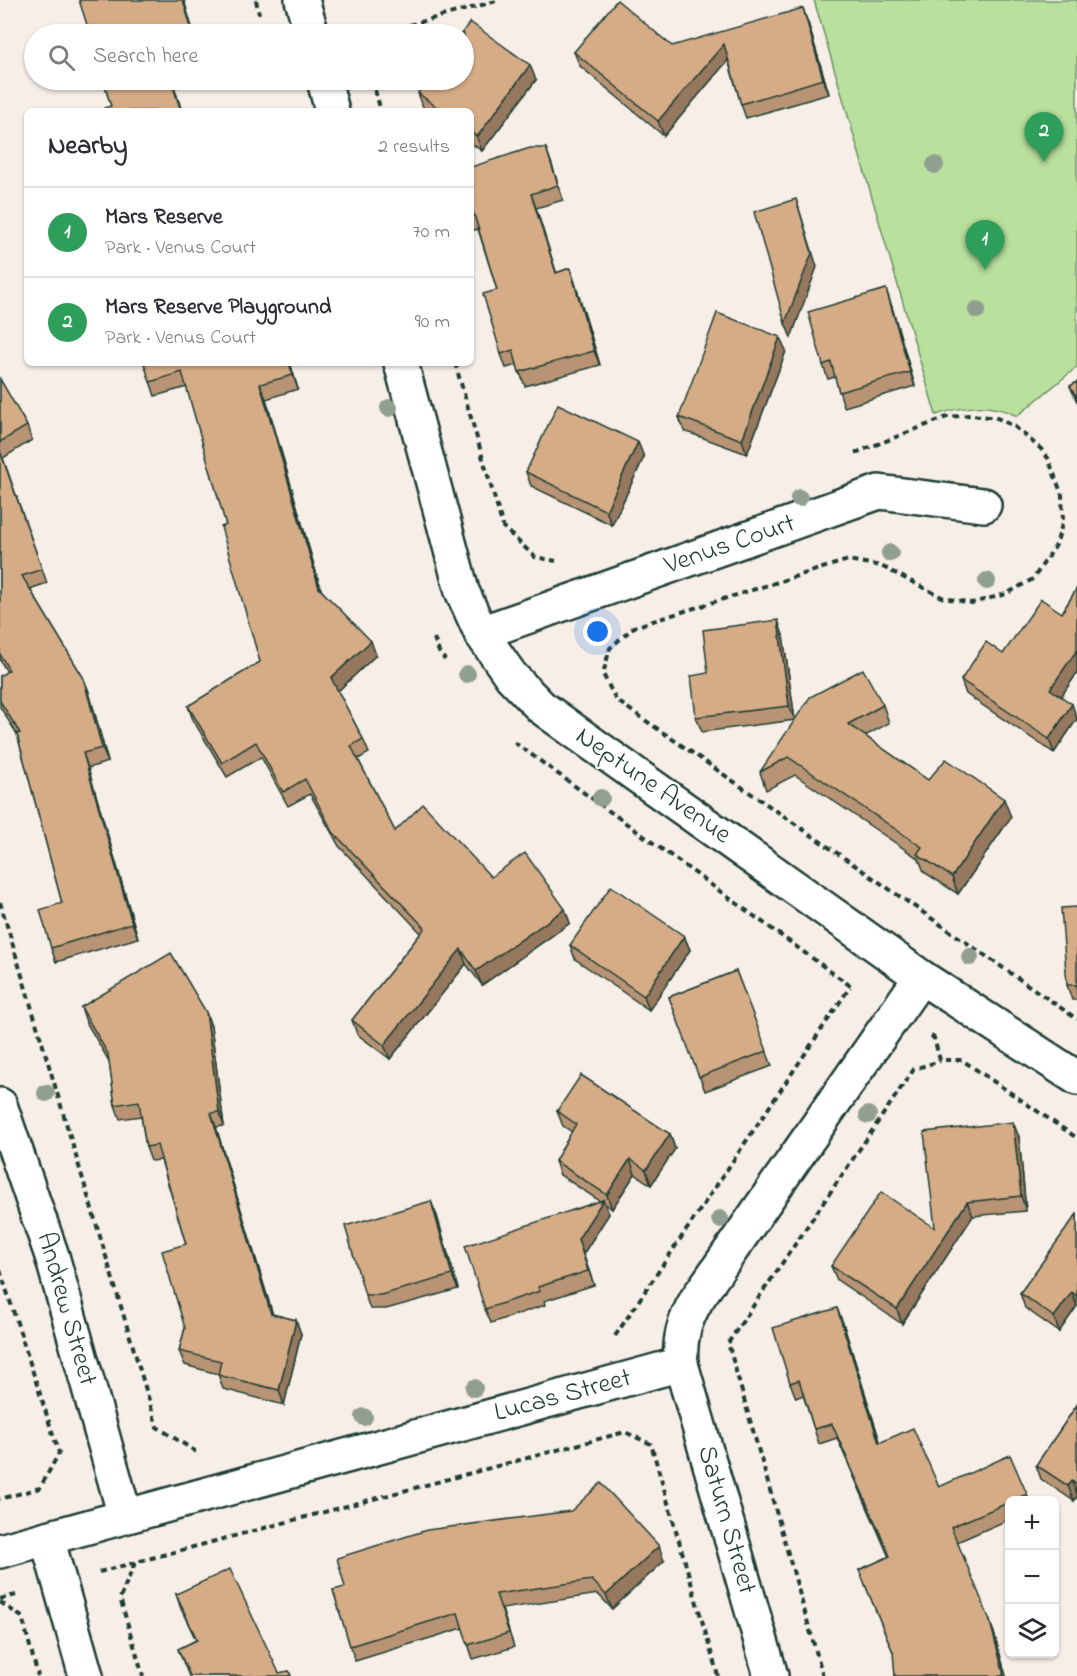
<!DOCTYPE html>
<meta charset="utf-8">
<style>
:root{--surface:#fff;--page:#f2f2f3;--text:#2b2b33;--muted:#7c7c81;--line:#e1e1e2;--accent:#111827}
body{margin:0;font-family:"Indie Flower",sans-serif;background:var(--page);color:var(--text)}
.controls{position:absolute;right:18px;bottom:18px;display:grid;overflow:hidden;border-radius:9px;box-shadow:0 2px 4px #0004}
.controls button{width:54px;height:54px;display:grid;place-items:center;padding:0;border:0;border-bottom:2px solid var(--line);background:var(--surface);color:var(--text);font:30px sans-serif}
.you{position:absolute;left:598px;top:632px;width:21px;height:21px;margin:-15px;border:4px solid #fff;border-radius:50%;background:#1a73e8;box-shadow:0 0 0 9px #1a73e833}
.badge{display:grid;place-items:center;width:39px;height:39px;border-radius:50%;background:var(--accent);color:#fff;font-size:20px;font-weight:700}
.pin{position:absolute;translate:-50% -50px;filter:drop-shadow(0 2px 3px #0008)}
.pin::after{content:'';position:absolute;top:32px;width:21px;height:18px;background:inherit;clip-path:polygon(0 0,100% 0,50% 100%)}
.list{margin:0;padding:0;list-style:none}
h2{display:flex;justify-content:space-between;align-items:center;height:78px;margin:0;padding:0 24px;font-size:26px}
h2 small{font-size:20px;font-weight:400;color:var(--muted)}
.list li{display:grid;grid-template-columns:39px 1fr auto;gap:18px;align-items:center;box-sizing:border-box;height:90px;padding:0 24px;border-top:2px solid var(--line)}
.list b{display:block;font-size:22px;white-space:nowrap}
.list p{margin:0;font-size:20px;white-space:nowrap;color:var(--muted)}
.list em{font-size:20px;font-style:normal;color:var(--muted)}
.icon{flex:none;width:33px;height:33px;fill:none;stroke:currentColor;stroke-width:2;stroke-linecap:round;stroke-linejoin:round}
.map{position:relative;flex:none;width:1077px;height:1676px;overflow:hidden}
.search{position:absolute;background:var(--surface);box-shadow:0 2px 4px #0004;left:24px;top:24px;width:450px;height:66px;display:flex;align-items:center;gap:15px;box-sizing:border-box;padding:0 21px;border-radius:33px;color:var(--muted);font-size:22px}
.panel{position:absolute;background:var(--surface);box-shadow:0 2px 4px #0004;left:24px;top:108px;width:450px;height:258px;border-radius:9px}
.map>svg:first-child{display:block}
</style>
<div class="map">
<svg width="1077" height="1676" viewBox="0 0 1077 1676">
<rect width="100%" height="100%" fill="#f7eee7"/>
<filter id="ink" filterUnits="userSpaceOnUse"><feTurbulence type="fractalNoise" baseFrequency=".0167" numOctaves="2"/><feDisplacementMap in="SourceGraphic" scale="12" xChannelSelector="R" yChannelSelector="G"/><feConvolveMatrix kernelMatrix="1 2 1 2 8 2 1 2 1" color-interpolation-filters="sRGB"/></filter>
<g filter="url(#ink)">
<path fill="#b9e19d" stroke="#6c8f68" stroke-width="1.5" d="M814 0H1077V367L1017 416C990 402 963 406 936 415Z"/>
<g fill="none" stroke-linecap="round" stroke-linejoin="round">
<defs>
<g id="minor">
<path d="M302 0 312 34"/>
<path d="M324 80 332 111"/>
<path d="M401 363 462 591 481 633 511 676 541 707 577 733 921 977 1077 1078"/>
<path d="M481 633 879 492 984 505"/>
<path d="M0 1105 52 1256 125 1516"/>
<path d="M681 1364 771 1676"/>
<path d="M47 1538 86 1676"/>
<path d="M0 1551 681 1364C679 1339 684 1321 697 1299L921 977"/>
</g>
</defs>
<use href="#minor" stroke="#1f3d34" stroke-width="38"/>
<g stroke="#1f3d34" stroke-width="4" stroke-dasharray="6 4.5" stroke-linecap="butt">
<path d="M256 0 259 14"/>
<path d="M391 34 395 29 500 0"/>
<path d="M278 80 281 90"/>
<path d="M372 80 381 111"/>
<path d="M455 363 503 527 535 557 556 561"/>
<path d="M855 453 947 417 971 415 997 418 1014 426 1041 449 1048 458 1062 495 1063 521 1056 545 1033 579 1006 594 972 603 944 598 881 566 848 560 634 627 610 648 603 674 616 700 1077 1019"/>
<path d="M434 638 439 652 445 660"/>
<path d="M514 742 852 987"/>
<path d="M0 902 157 1427 195 1451H197"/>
<path d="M931 1036 934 1038 940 1060H962L1077 1138"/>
<path d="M0 1270 59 1453 40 1488 0 1499"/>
<path d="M615 1336 850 987"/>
<path d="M135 1563 120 1598 143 1676"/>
<path d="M99 1572 625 1432 651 1444 718 1676"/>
<path d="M0 1599 20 1594"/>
<path d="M0 1602 22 1617 38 1676"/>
<path d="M823 1676 728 1343 914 1069 940 1061"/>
</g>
<use href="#minor" stroke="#fff" stroke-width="33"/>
</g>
<g fill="#919f90">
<circle cx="935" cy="165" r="9"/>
<circle cx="977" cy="310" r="9"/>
<circle cx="389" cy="408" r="9"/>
<circle cx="799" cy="498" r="9"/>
<circle cx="890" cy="553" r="9"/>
<circle cx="987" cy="581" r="9"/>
<circle cx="467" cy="674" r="9"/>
<circle cx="601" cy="798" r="9"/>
<circle cx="970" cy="957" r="9"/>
<circle cx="46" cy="1093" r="9"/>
<circle cx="868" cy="1115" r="9"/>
<circle cx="720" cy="1219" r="9"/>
<circle cx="474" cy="1388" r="9"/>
<circle cx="364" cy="1417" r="9"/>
</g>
<g fill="#b89474" stroke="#1f3d34" stroke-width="1.5">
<path d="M808 23 829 94 746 118 741 104 728 60 664 136 580 66 574 52 672 46Z"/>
<path d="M103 80H183L111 106Z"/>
<path d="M536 80 482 151 471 143V111H428L423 107 418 93Z"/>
<path d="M551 162 563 200 536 208 556 273 570 268 575 283 600 365 525 386 517 365 506 368 501 354 497 290 478 229 471 231V167Z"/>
<path d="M891 304 915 386 844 407 835 377 828 379 823 365Z"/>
<path d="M786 351 747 454 684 431 679 417Z"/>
<path d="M144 363H290L298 389 266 399 321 590 376 655 338 691 363 739 369 753 358 759 395 831 491 877 570 923 482 985 466 964 390 1059 357 1034 352 1020 421 933 339 846 310 794 288 806 261 757 227 777 193 720 188 706 260 662 226 525 187 387 155 396Z"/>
<path d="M0 379 27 426 32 440 3 458 47 583 30 589 83 677 89 692 108 762 88 768 138 938 56 962 51 948 62 903 17 734 0 707V676L7 672 0 660Z"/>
<path d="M1077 382V402L1070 386Z"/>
<path d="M644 457 612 525 531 486 526 472Z"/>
<path d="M1077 588V673L1061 696 1077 717V719L1054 753 966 694 961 680 1003 654 1062 613Z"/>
<path d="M783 635 795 720 702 732 696 717 708 673Z"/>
<path d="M883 705 889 723 865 736 928 780 1011 817 958 894 924 872 919 859 795 775 766 790 760 772Z"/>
<path d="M1077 907V1000H1072L1067 985Z"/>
<path d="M684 936 690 950 649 1010 575 959 570 945Z"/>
<path d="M736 971 772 1066 705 1091 669 997Z"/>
<path d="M81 1007 211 1026 224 1126 216 1127 272 1314 296 1320 301 1334 284 1405 223 1389 218 1374 185 1365 179 1351 185 1328 186 1244 161 1160 151 1161 146 1147 141 1116 120 1119 115 1105 109 1061 86 1022Z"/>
<path d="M557 1111 670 1134 675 1149 651 1185 635 1174 612 1209 605 1204 609 1214 583 1254 594 1285 544 1301 545 1305 491 1323 485 1309 600 1201 560 1175 555 1161 572 1132 563 1126Z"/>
<path d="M1019 1137 1026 1211 973 1216 902 1324 837 1280 831 1266 935 1228Z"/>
<path d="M1077 1214V1306L1059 1332 1025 1308 1020 1293Z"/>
<path d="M437 1216 458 1289 386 1309H370L365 1295Z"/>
<path d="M843 1323 880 1443 939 1487 1027 1494 1029 1500H1010V1519L957 1542 994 1633 1006 1676H895L894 1654 859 1570 889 1557 837 1438 819 1444 803 1395 796 1398 790 1383Z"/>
<path d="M1077 1405V1496L1074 1501 1041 1479 1036 1465Z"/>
<path d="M664 1561 612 1609 598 1594 502 1609 514 1647 473 1659 463 1628 355 1661 333 1590Z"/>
<path d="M176 1594 279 1673 289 1671 291 1676H189L178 1649 196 1640 181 1609Z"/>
</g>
<g fill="#96785e" stroke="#1f3d34" stroke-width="1.5">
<path d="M183 0H184L194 34H193Z"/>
<path d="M803 8 808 23 829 94 823 79Z"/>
<path d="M724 44 729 59 664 136 658 121Z"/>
<path d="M530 65 536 80 482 151 477 137Z"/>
<path d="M171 80H172L182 111H181Z"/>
<path d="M546 148 551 162 563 200 558 185Z"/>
<path d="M531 194 536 208 561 287 556 273Z"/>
<path d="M796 199 817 267 791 338 785 323Z"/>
<path d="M570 268 575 283 600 365 594 351Z"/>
<path d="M886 289 891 304 915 386 910 372Z"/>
<path d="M780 337 786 351 747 454 742 440Z"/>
<path d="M289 363H290L298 389 293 375Z"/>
<path d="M260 384 266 399 325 603 319 588Z"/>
<path d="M638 442 644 457 612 525 606 511Z"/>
<path d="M778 620 783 635 795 720 789 706Z"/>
<path d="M371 641 376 655 336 693 331 678Z"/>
<path d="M1077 650V673L1056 704 1050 689Z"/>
<path d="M83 677 89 692 108 762 102 748Z"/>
<path d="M1072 704 1077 719 1054 753 1049 739Z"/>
<path d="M83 753 88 768 138 938 132 923Z"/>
<path d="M1004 799 1011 817 958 894 952 877Z"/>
<path d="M565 909 570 923 482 985 476 971Z"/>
<path d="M684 936 690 950 649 1010 644 996Z"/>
<path d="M461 949 466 964 390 1059 384 1045Z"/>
<path d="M206 1012 211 1026 224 1126 219 1112Z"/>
<path d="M211 1113 216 1127 277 1328 271 1314Z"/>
<path d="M1013 1122 1019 1137 1026 1211 1021 1196Z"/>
<path d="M670 1134 675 1149 651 1185 646 1170Z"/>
<path d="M630 1159 635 1174 612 1209 607 1195Z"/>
<path d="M603 1200 609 1214 583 1254 594 1285 578 1239Z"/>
<path d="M431 1201 437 1216 458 1289 452 1275Z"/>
<path d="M967 1202 973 1216 902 1324 897 1309Z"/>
<path d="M1072 1292 1077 1306 1059 1332 1054 1317Z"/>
<path d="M837 1308 843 1323 885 1457 879 1443Z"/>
<path d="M296 1320 301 1334 284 1405 279 1390Z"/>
<path d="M1072 1481 1077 1494V1496L1074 1501 1068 1486Z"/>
<path d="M659 1546 664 1561 612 1609 606 1595Z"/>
<path d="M989 1618 994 1633 1006 1676H1003Z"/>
</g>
<g fill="#d6ac87" stroke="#1f3d34" stroke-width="1.5">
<path d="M79 0H183L193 34H90Z"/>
<path d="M617 0 672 46 803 8 823 79 741 104 724 44 658 121 574 52Z"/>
<path d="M470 22 530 65 477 137 471 132V111H442L418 93 428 80H464V34H461Z"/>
<path d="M103 80H171L181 111H105L104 108 111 106Z"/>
<path d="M530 148H546L558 185 531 194 556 273 570 268 594 351 519 372 513 350 501 354 483 294 497 290 474 214 471 215V167Z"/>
<path d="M796 199 812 253 785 323 754 212Z"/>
<path d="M886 289 910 372 839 392 831 362 823 365 808 312Z"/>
<path d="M717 313 780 337 742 440 679 417Z"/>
<path d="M144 363H289L293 375 260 384 319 588 371 641 331 678 363 739 351 746 395 831 423 804 491 877 525 853 565 909 476 971 461 949 384 1045 352 1020 425 928 333 832 305 779 283 792 256 742 222 763 188 706 260 662 221 527 226 525 182 372 150 382Z"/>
<path d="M0 379 27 426 0 442Z"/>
<path d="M1077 382V398L1070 386Z"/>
<path d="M558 404 638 442 606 511 526 472Z"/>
<path d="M0 451 42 569 22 576 83 677 102 748 83 753 132 923 51 948 40 910 62 903 17 734 20 733 0 701V676L9 670 0 654Z"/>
<path d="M1077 588V650L1050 689 1072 704 1049 739 961 680 986 642 1003 654 1041 599 1062 613Z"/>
<path d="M778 620 789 706 696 717 691 676 708 673 703 630Z"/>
<path d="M863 669 883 705 848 724 928 780 946 759 1004 799 952 877 917 854 922 847 788 757 760 772 810 697Z"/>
<path d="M611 886 684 936 644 996 570 945Z"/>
<path d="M1077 907V985H1067L1061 908Z"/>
<path d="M171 953 206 1012 219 1112 211 1113 271 1314 296 1320 279 1390 218 1375 221 1361 179 1351 185 1328 162 1251 186 1244 157 1145 146 1147 139 1101 115 1105 108 1054 81 1007Z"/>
<path d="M736 971 767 1051 699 1077 669 997Z"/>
<path d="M581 1075 670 1134 646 1170 630 1159 607 1195 555 1161 576 1124 557 1111Z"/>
<path d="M1013 1122 1021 1196 967 1202 897 1309 831 1266 881 1192 935 1228 924 1132Z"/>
<path d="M603 1200 578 1239 588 1271 538 1287 540 1291 485 1309 465 1246Z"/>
<path d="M431 1201 452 1275 381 1295H365L345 1226Z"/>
<path d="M1077 1214V1296L1072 1292 1054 1317 1020 1293Z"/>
<path d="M837 1308 879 1443 913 1428 939 1487 1010 1455 1027 1494 1013 1500H1010V1502L951 1527 989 1618 1003 1671V1676H895L893 1652 859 1570 890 1556 832 1424 814 1429 799 1380 790 1383 773 1328Z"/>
<path d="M1077 1405V1485L1072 1481 1068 1486 1036 1465Z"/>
<path d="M601 1483 659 1546 606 1595 592 1580 496 1594 509 1633 468 1645 458 1613 350 1646 333 1590 345 1587 337 1558 427 1530 571 1511Z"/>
<path d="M230 1569 279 1673 289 1671 291 1676H190L178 1649 197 1640 176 1594Z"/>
</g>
</g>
<g text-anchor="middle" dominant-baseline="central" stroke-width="4.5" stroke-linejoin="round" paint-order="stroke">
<g font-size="27" fill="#1f3d34" stroke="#fff">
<text transform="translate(730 545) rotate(-19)">Venus Court</text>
<text transform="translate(653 786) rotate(35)">Neptune Avenue</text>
<text transform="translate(66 1309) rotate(74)">Andrew Street</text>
<text transform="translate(563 1396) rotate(-15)">Lucas Street</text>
<text transform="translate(726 1520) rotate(74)">Saturn Street</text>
</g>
</g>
</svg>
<div class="controls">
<button>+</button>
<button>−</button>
<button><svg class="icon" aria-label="layers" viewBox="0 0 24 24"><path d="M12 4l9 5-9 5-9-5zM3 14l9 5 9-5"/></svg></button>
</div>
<div class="you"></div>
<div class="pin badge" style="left:985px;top:270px;background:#2e9e5b">1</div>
<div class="pin badge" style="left:1044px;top:162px;background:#2e9e5b">2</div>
<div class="search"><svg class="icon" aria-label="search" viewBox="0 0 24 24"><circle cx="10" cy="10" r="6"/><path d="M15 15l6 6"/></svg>Search here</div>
<section class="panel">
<h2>Nearby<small>2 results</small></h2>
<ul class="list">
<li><span class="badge" style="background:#2e9e5b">1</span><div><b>Mars Reserve</b><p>Park · Venus Court</p></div><em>70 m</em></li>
<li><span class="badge" style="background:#2e9e5b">2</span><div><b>Mars Reserve Playground</b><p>Park · Venus Court</p></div><em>90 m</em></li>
</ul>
</section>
</div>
